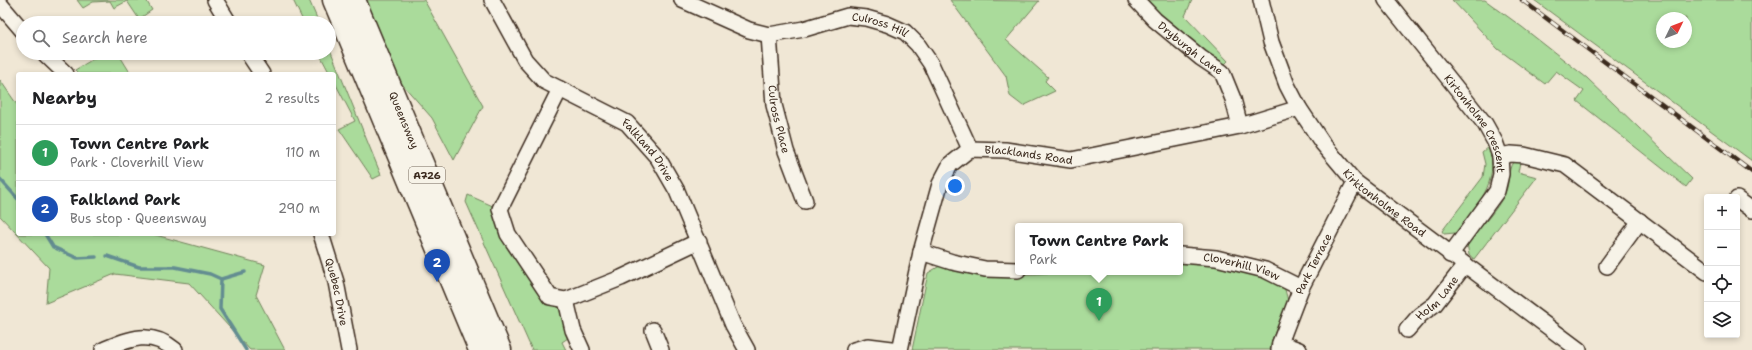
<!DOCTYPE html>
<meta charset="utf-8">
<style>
:root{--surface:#fff;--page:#f6f6f6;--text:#202124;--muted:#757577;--line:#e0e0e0;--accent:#c8321e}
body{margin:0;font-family:"Shantell Sans",sans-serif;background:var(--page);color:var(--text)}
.controls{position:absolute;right:12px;bottom:12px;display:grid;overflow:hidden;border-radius:4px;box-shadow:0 2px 6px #0003}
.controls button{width:36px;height:36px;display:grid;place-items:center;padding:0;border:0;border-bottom:1px solid var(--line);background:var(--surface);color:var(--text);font:20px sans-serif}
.compass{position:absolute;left:1656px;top:12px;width:36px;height:36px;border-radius:50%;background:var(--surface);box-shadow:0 2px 6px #0003;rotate:47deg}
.you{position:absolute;left:955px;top:186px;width:14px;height:14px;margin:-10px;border:3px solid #fff;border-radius:50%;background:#1a73e8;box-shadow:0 0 0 6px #1a73e833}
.badge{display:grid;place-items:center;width:26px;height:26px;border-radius:50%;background:var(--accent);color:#fff;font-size:13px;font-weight:700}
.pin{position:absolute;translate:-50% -33px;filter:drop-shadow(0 1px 2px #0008)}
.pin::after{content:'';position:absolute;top:21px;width:14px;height:12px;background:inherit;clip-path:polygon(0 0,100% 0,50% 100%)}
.popup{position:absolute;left:1015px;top:223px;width:168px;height:52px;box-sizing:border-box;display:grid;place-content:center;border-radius:4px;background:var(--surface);filter:drop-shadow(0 1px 3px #0005);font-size:13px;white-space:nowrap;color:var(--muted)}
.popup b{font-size:15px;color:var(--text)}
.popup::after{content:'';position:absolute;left:50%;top:100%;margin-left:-8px;border:8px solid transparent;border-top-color:var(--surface)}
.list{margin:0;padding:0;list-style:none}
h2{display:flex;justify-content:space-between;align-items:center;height:52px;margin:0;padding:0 16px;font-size:17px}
h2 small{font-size:13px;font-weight:400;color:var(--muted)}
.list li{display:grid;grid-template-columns:26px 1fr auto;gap:12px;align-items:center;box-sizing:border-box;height:56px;padding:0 16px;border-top:1px solid var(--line)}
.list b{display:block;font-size:15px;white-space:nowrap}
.list p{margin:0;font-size:13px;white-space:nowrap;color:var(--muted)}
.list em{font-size:13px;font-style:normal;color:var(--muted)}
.icon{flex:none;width:22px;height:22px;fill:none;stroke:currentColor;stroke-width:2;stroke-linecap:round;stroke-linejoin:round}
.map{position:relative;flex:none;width:1752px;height:350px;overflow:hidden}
.search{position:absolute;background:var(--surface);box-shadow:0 2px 6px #0003;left:16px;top:16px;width:320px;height:44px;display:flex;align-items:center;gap:10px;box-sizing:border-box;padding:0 14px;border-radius:22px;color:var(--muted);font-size:15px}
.panel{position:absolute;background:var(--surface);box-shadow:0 2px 6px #0003;left:16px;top:72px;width:320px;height:164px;border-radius:4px}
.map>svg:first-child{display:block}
</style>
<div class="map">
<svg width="1752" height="350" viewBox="0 0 1752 350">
<rect width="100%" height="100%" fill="#f0e7d5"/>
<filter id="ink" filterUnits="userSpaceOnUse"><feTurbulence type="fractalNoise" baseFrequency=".025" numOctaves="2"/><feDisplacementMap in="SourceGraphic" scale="8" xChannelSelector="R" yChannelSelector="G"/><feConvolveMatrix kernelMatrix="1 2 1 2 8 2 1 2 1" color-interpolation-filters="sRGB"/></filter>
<g filter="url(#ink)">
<g fill="#aadb9b" stroke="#72825c" fill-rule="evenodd">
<path d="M77 0H146L152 10 139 19 127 1 114 8 110 1 93 2 83 8Z"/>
<path d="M293 0H309L319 23H304Z"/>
<path d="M364 0H424L483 106 454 160 432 118 396 77Z"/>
<path d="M950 0 1039 1 1006 40 1048 77 1045 81 1055 91 1023 106 1010 96 1006 76Z"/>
<path d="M1144 0H1192L1185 16 1228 61 1222 67 1150 7Z"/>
<path d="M1452 0H1485L1522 27 1587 78 1692 179 1686 187 1577 101 1584 91 1556 71 1545 84 1498 49Z"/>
<path d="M1534 0H1752V161ZM1662 18H1686V42H1662Z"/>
<path d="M329 47 381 175 373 179 339 129 355 121 334 81V74H330L319 53H329Z"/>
<path d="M103 53H118L131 74H79L75 70Z"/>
<path d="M0 80 18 106V234H152L265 265 256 295 285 350H250L189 283 115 274 46 303 49 268 0 216Z"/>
<path d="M1489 146C1500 184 1477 205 1455 233L1444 234 1442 231 1483 177 1485 164 1482 152Z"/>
<path d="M1513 162H1520L1518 172 1537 177 1474 259 1469 255 1467 243C1480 227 1497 211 1505 193 1510 183 1507 171 1513 162Z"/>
<path d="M468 195 495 207 563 308 571 336 562 342 566 350H532L466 202Z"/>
<path d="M1180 259C1220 262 1248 267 1284 286L1288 301 1285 309V313C1278 325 1272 336 1270 350H912L928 273 943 264C979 271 1017 278 1054 272H1180Z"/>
</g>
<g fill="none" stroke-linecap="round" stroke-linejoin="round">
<g stroke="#648d91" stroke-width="3.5">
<path d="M0 179 18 199"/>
<path d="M45 234 53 247 77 258 96 257"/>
<path d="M107 256 139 267H175L210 274 221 279 220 309 246 350"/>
<path d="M221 279 245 272"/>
</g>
<defs>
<g id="minor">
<path d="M215 0 229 23"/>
<path id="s1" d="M492 0 525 60 544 81 627 123 658 158 677 191 733 325 747 350"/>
<path id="s2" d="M682 0 749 30 769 35 804 29 848 16 866 18 887 24 905 32 918 45 931 64 970 149"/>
<path id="s3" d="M1136 0 1155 20 1201 58 1222 72 1233 99 1240 126"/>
<path id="s4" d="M1261 0 1271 42 1287 85 1299 108 1323 144 1355 182 1579 350"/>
<path id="s5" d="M1386 0 1485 124 1495 142 1500 156 1501 174 1497 191 1450 255"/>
<path d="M0 4 23 31"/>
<path id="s6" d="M769 35 774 105 786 151 805 201"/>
<path d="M44 53 66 74"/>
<path d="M248 53 262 74"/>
<path d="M560 89 500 209 508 234 550 297 566 300 621 278 699 241"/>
<path d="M1500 156 1511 154 1524 155 1565 165 1707 272"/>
<path d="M1737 199 1752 210"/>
<path id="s7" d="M321 234 336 282 349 350"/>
<path d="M921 252 952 262 985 269 1018 270"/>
<path id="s8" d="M1180 255 1216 258 1265 270 1301 288"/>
<path d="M1607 266 1640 221"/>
<path d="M566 300 573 330 582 350"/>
<path d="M653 330 661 350"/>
<path id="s9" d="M1407 330 1420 315 1435 304 1465 265"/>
<path d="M1280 343 1299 350"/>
<path d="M103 350C129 339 150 329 175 350"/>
<path d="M854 350 868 346 900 350"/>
<path id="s10" d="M900 350 921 252 940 184 950 165 970 149 1005 150 1071 160 1240 126 1299 108"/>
<path id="s11" d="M1279 350 1280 343 1301 288 1355 182"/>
</g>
<g id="highway">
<path d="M334 0 480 350"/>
<path id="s12" d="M354 0 500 350"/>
</g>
</defs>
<use href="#minor" stroke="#3b2a1e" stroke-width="18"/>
<use href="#highway" stroke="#3b2a1e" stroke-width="25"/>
<use href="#minor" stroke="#f7f3e8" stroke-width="15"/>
<use href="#highway" stroke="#f7f3e8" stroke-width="22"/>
<defs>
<path id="rail" d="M1522 0 1752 172"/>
</defs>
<use href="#rail" stroke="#3b2a1e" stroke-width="4.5"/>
<use href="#rail" stroke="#f7f3e8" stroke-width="3" stroke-dasharray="9" stroke-linecap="butt"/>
</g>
</g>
<g text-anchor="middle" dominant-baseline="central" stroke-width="4" stroke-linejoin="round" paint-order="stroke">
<rect fill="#f7f3e8" stroke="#73665b" stroke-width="1" x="409" y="167" width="36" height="16" rx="3"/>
<g font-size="10" font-weight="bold" fill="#3b2a1e">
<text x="427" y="175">A726</text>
</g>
<g font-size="11" fill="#3b2a1e" stroke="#f7f3e8">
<text stroke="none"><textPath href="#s2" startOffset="209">Culross Hill</textPath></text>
<text stroke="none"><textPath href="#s3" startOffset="73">Dryburgh Lane</textPath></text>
<text stroke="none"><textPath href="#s6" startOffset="85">Culross Place</textPath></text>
<text stroke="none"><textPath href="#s12" startOffset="130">Queensway</textPath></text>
<text stroke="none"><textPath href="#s5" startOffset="154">Kirtonholme Crescent</textPath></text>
<text stroke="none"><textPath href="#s1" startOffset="224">Falkland Drive</textPath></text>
<text stroke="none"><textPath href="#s10" startOffset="277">Blacklands Road</textPath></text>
<text stroke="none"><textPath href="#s4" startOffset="244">Kirktonholme Road</textPath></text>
<text stroke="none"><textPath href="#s11" startOffset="93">Park Terrace</textPath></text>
<text stroke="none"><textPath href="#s8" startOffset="63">Cloverhill View</textPath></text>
<text stroke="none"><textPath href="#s7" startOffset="60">Quebec Drive</textPath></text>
<text stroke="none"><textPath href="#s9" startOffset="44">Holm Lane</textPath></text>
</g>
</g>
</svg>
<div class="controls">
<button>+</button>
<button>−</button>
<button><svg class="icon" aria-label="locate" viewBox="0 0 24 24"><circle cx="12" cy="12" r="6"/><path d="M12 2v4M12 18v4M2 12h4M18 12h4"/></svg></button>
<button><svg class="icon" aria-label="layers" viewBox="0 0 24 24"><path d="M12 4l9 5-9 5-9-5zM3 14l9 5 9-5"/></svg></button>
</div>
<svg class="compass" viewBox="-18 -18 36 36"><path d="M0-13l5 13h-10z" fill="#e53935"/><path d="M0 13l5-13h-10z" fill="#757577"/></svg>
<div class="you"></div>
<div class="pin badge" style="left:1099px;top:321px;background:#2e9e5b">1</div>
<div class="popup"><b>Town Centre Park</b>Park</div>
<div class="pin badge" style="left:437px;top:282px;background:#1a4fb4">2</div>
<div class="search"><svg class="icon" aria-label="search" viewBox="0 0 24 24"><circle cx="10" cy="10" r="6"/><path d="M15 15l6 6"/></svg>Search here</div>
<section class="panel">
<h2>Nearby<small>2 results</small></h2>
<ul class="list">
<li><span class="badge" style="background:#2e9e5b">1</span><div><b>Town Centre Park</b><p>Park · Cloverhill View</p></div><em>110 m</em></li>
<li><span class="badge" style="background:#1a4fb4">2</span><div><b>Falkland Park</b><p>Bus stop · Queensway</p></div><em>290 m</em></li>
</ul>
</section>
</div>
